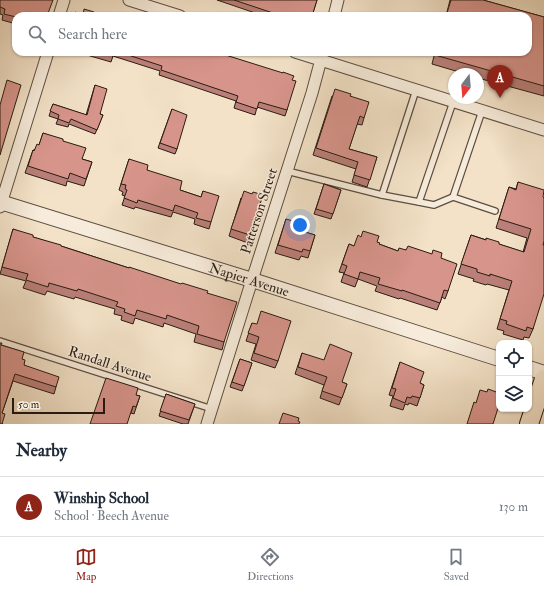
<!DOCTYPE html>
<meta charset="utf-8">
<style>
:root{--surface:#fff;--page:#f6f6f7;--text:#1f2937;--muted:#747a83;--line:#e0e1e3;--accent:#8f2418}
body{margin:0;font-family:"IM FELL Double Pica",serif;background:var(--page);color:var(--text)}
.controls{position:absolute;right:12px;bottom:12px;display:grid;overflow:hidden;border-radius:8px;box-shadow:0 1px 3px #0004}
.controls button{width:36px;height:36px;display:grid;place-items:center;padding:0;border:0;border-bottom:1px solid var(--line);background:var(--surface);color:var(--text);font:20px sans-serif}
.compass{position:absolute;left:448px;top:68px;width:36px;height:36px;border-radius:50%;background:var(--surface);box-shadow:0 1px 3px #0004;rotate:196deg}
.scale{position:absolute;left:12px;bottom:10px;width:93px;box-sizing:border-box;padding-left:4px;border:2px solid #2a1c12;border-top:0;font-size:11px;line-height:14px;white-space:nowrap;color:#2a1c12;-webkit-text-stroke:3px #f7ecdb;paint-order:stroke}
.you{position:absolute;left:300px;top:225px;width:14px;height:14px;margin:-10px;border:3px solid #fff;border-radius:50%;background:#1a73e8;box-shadow:0 0 0 6px #1a73e833}
.badge{display:grid;place-items:center;width:26px;height:26px;border-radius:50%;background:var(--accent);color:#fff;font-size:13px;font-weight:700}
.pin{position:absolute;translate:-50% -33px;filter:drop-shadow(0 1px 2px #0008)}
.pin::after{content:'';position:absolute;top:21px;width:14px;height:12px;background:inherit;clip-path:polygon(0 0,100% 0,50% 100%)}
.list{margin:0;padding:0;list-style:none}
h2{display:flex;justify-content:space-between;align-items:center;height:52px;margin:0;padding:0 16px;font-size:17px}
h2 small{font-size:13px;font-weight:400;color:var(--muted)}
.list li{display:grid;grid-template-columns:26px 1fr auto;gap:12px;align-items:center;box-sizing:border-box;height:60px;padding:0 16px;border-top:1px solid var(--line)}
.list b{display:block;font-size:15px;white-space:nowrap}
.list p{margin:0;font-size:13px;white-space:nowrap;color:var(--muted)}
.list em{font-size:13px;font-style:normal;color:var(--muted)}
.icon{flex:none;width:22px;height:22px;fill:none;stroke:currentColor;stroke-width:2;stroke-linecap:round;stroke-linejoin:round}
.map{position:relative;flex:none;width:544px;height:424px;overflow:hidden}
.search{position:absolute;background:var(--surface);box-shadow:0 1px 3px #0004;left:12px;right:12px;top:12px;height:44px;display:flex;align-items:center;gap:10px;box-sizing:border-box;padding:0 14px;border-radius:12px;color:var(--muted);font-size:15px}
.sheet{height:112px;background:var(--surface)}
nav{display:flex;justify-content:space-around;align-items:center;box-sizing:border-box;height:56px;border-top:1px solid var(--line);background:var(--surface);font-size:11px;color:var(--muted)}
nav a{display:grid;justify-items:center;gap:2px}
nav .on{color:var(--accent)}
.map>svg:first-child{display:block}
</style>
<div class="map">
<svg width="544" height="424" viewBox="0 0 544 424">
<rect width="100%" height="100%" fill="#f3e2c8"/>
<filter id="stains"><feTurbulence type="fractalNoise" baseFrequency=".005" numOctaves="4"/><feColorMatrix values="0 0 0 0 .2 0 0 0 0 .09 0 0 0 0 .02 0 0 0 .5 -.17"/></filter>
<radialGradient id="worn" r=".72"><stop offset=".6" stop-color="#630" stop-opacity="0"/><stop offset="1" stop-color="#630" stop-opacity=".3"/></radialGradient>
<g fill="none" stroke-linecap="round" stroke-linejoin="round">
<defs>
<g id="service">
<path d="M453 102 419 202 434 205 453 197"/>
<path d="M482 111 453 197 495 211"/>
<path d="M287 171 382 195 416 90"/>
<path d="M382 195 419 202"/>
<path d="M0 341 212 409"/>
</g>
<g id="minor">
<path d="M129 0 180 16"/>
<path d="M59 16 64 0"/>
<path d="M334 16 338 0"/>
<path d="M295 52 544 130"/>
<path d="M0 207 48 52"/>
<path d="M207 424 252 280 312 93 323 52"/>
</g>
<g id="tertiary">
<path id="s1" d="M0 202 252 280 499 359"/>
<path d="M529 368 544 373"/>
</g>
<path id="primary" d="M529 424 544 379"/>
</defs>
<use href="#service" stroke="#5c4e40" stroke-width="8"/>
<use href="#minor" stroke="#5c4e40" stroke-width="13"/>
<use href="#tertiary" stroke="#5c4e40" stroke-width="16"/>
<use href="#primary" stroke="#2a1c12" stroke-width="20"/>
<use href="#service" stroke="#f7ecdb" stroke-width="5.5"/>
<use href="#minor" stroke="#f7ecdb" stroke-width="11"/>
<use href="#tertiary" stroke="#f7ecdb" stroke-width="14"/>
<use href="#primary" stroke="#f3e2c8" stroke-width="18"/>
</g>
<g fill="#b97f78" stroke="#2a1c12">
<path d="M0 0 47 16H16V24L2 20 3 15 0 14Z"/>
<path d="M217 0H317L312 16H264Z"/>
<path d="M450 0H483L544 17V96L478 78V74H466L432 64 435 52H528V16H446Z"/>
<path d="M71 52H216L292 80 287 110 285 116 257 107 255 115 234 108 236 101 159 75 160 71 113 56 111 62 80 53V55Z"/>
<path d="M95 85 100 114 103 115 95 134 69 124 68 127 56 124 58 119 49 116 53 104 86 115Z"/>
<path d="M332 96H350L364 118 362 125 357 124 349 149 377 157 367 187 352 182 356 169 313 155Z"/>
<path d="M172 109 177 149 175 154 158 148Z"/>
<path d="M43 133 63 141 82 159 92 162 84 186 67 181 66 186 25 173 33 150H34L39 145Z"/>
<path d="M129 159 180 190 201 197 203 191 211 222 209 229 194 224 195 219 173 212 171 217 135 207 134 209 122 205 125 196 122 195 123 192 119 190Z"/>
<path d="M518 182 543 197V245L533 329 529 338 524 337 523 340 503 334 504 331 497 329 509 290 487 284 486 285 473 281 474 279 458 274 471 235 523 252 527 238 496 228 509 187 516 189Z"/>
<path d="M324 184 341 190 331 219 314 214Z"/>
<path d="M241 198 250 235 248 243 229 236Z"/>
<path d="M286 219 305 232 315 235 308 258 301 256 299 260 275 253Z"/>
<path d="M13 229 33 237 61 246 129 268 207 293 224 342 222 350 194 342 196 334 164 323 163 327 135 318 133 324 121 320 122 316 114 314 115 309 75 297 74 299 47 291 45 295 23 288 26 281 0 274Z"/>
<path d="M377 242 379 244 398 251 406 250 441 258 448 291 445 299 442 297 437 310 400 298 399 299 375 291 377 286 358 279 355 287 341 282 344 273 339 272 349 244 354 246Z"/>
<path d="M252 323 278 361 275 368 251 360 256 344 246 341Z"/>
<path d="M1 345 22 359 24 365 56 387 54 394 13 381 2 413V424Z"/>
<path d="M302 353 342 382 347 384 339 405 320 398 324 385 295 374Z"/>
<path d="M240 359 252 363 242 391 230 387Z"/>
<path d="M400 362 420 383 424 385 417 406 409 403 408 405 405 404 403 410 390 406 393 396 389 395Z"/>
<path d="M166 394 195 404 188 424H183L159 416Z"/>
<path d="M136 395 140 396 134 414 131 413Z"/>
</g>
<g fill="#d7948b" stroke="#2a1c12">
<path d="M0 0H53L47 16H40L37 15V16H16V17L4 14 5 9 0 7Z"/>
<path d="M234 0H317L312 16H282Z"/>
<path d="M451 0H483L544 17V86L435 55 436 52H528V16H446Z"/>
<path d="M84 9 94 12 93 14 101 16H74L75 12 83 15Z"/>
<path d="M99 52H114L113 56Z"/>
<path d="M119 52H216L283 73V72L294 76 292 80 296 81 287 110 259 102 257 109 236 102 238 96 161 70 162 66Z"/>
<path d="M7 80 21 85 0 155V105Z"/>
<path d="M95 85 107 89 100 114 103 115 97 130 71 119 69 123 58 119 59 115 50 111 53 104 87 115Z"/>
<path d="M335 89 351 94 350 96 369 102 364 118 360 116 349 149 377 157 370 180 354 175 358 162 316 148Z"/>
<path d="M172 109 187 115 177 149 160 143Z"/>
<path d="M43 133 63 139V141L86 148 82 159 92 162 86 179 70 173 68 179 28 166 33 150 34 151 37 144 39 145Z"/>
<path d="M129 159 148 165 147 170 182 181 180 190 201 197 203 191 219 196 211 222 196 218 198 213 175 205 173 211 138 200 137 203 124 198 127 190 125 189 126 185 121 184Z"/>
<path d="M518 182 544 190 543 197 544 198V241L543 245H544V294L533 329 527 327 526 331 506 324 507 321 500 319 512 281 490 274V276L477 272V269L461 264 471 235 486 240V238L499 242V244L524 252 531 229 499 219 509 187 516 190Z"/>
<path d="M324 184 341 190 333 214 316 209Z"/>
<path d="M244 191 252 194 253 192 263 195 250 235 231 229Z"/>
<path d="M286 219 307 225 305 232 315 235 310 251 303 249 302 252 278 245Z"/>
<path d="M13 229 33 235V237L61 245V246L129 268V267L181 284 182 283 208 291 207 293 237 302 224 342 197 334 199 326 167 315 166 319 137 310 135 316 124 312 125 309 116 306 118 302 78 289 77 291 49 283 48 287 26 280 28 274 2 267Z"/>
<path d="M363 231 379 236 377 242 380 243 379 244 398 251 399 248 406 250 408 246 432 254 433 250 442 253 441 258 457 264 448 291 444 290 440 303 402 290V291L378 284 380 278 360 272 358 279 344 274 347 266 342 264 349 244 354 246 358 235 361 237Z"/>
<path d="M261 311 291 321 278 361 254 353 259 337 248 333 252 323 257 324Z"/>
<path d="M0 343H2L1 345 24 352 22 359 25 360 24 365 59 377 56 387 15 374 2 413 5 414 2 424H0Z"/>
<path d="M330 344 352 353 342 382 347 384 342 398 322 391 327 377 298 367 302 353 324 360Z"/>
<path d="M240 359 252 363 244 386 232 382Z"/>
<path d="M400 362 424 372 420 383 424 385 420 398 412 396 411 398 407 397 405 403 393 398 396 389 392 388Z"/>
<path d="M106 378 138 388 136 395 140 396 136 407 133 406 127 424H90Z"/>
<path d="M488 389 499 393V405L493 424H467L474 402 476 403 480 390 487 392Z"/>
<path d="M166 394 195 404 189 420 160 411Z"/>
<path d="M283 413 299 418 298 421 300 422 299 424H279Z"/>
</g>
<g text-anchor="middle" dominant-baseline="central" stroke-width="3" stroke-linejoin="round" paint-order="stroke">
<g font-size="14" fill="#2a1c12" stroke="#f7ecdb">
<text transform="translate(259 211) rotate(-72)">Patterson Street</text>
<text stroke="none"><textPath href="#s1" startOffset="261">Napier Avenue</textPath></text>
<text transform="translate(110 364) rotate(18)">Randall Avenue</text>
</g>
</g>
<rect width="100%" height="100%" filter="url(#stains)"/>
<rect width="100%" height="100%" fill="url(#worn)"/>
</svg>
<div class="controls">
<button><svg class="icon" aria-label="locate" viewBox="0 0 24 24"><circle cx="12" cy="12" r="6"/><path d="M12 2v4M12 18v4M2 12h4M18 12h4"/></svg></button>
<button><svg class="icon" aria-label="layers" viewBox="0 0 24 24"><path d="M12 4l9 5-9 5-9-5zM3 14l9 5 9-5"/></svg></button>
</div>
<svg class="compass" viewBox="-18 -18 36 36"><path d="M0-13l5 13h-10z" fill="#e53935"/><path d="M0 13l5-13h-10z" fill="#747a83"/></svg>
<div class="scale">50 m</div>
<div class="you"></div>
<div class="pin badge" style="left:500px;top:98px">A</div>
<div class="search"><svg class="icon" aria-label="search" viewBox="0 0 24 24"><circle cx="10" cy="10" r="6"/><path d="M15 15l6 6"/></svg>Search here</div>
</div>
<section class="sheet">
<h2>Nearby<small></small></h2>
<ul class="list">
<li><span class="badge">A</span><div><b>Winship School</b><p>School · Beech Avenue</p></div><em>130 m</em></li>
</ul>
</section>
<nav>
<a class="on"><svg class="icon" aria-label="map" viewBox="0 0 24 24"><path d="M3 6l6-2 6 2 6-2v14l-6 2-6-2-6 2zM9 4v14M15 6v14"/></svg>Map</a>
<a><svg class="icon" aria-label="directions" viewBox="0 0 24 24"><path d="M12 3l9 9-9 9-9-9zM9 14v-3h6M13 9l2 2-2 2"/></svg>Directions</a>
<a><svg class="icon" aria-label="saved" viewBox="0 0 24 24"><path d="M7 4h10v16l-5-4-5 4z"/></svg>Saved</a>
</nav>
